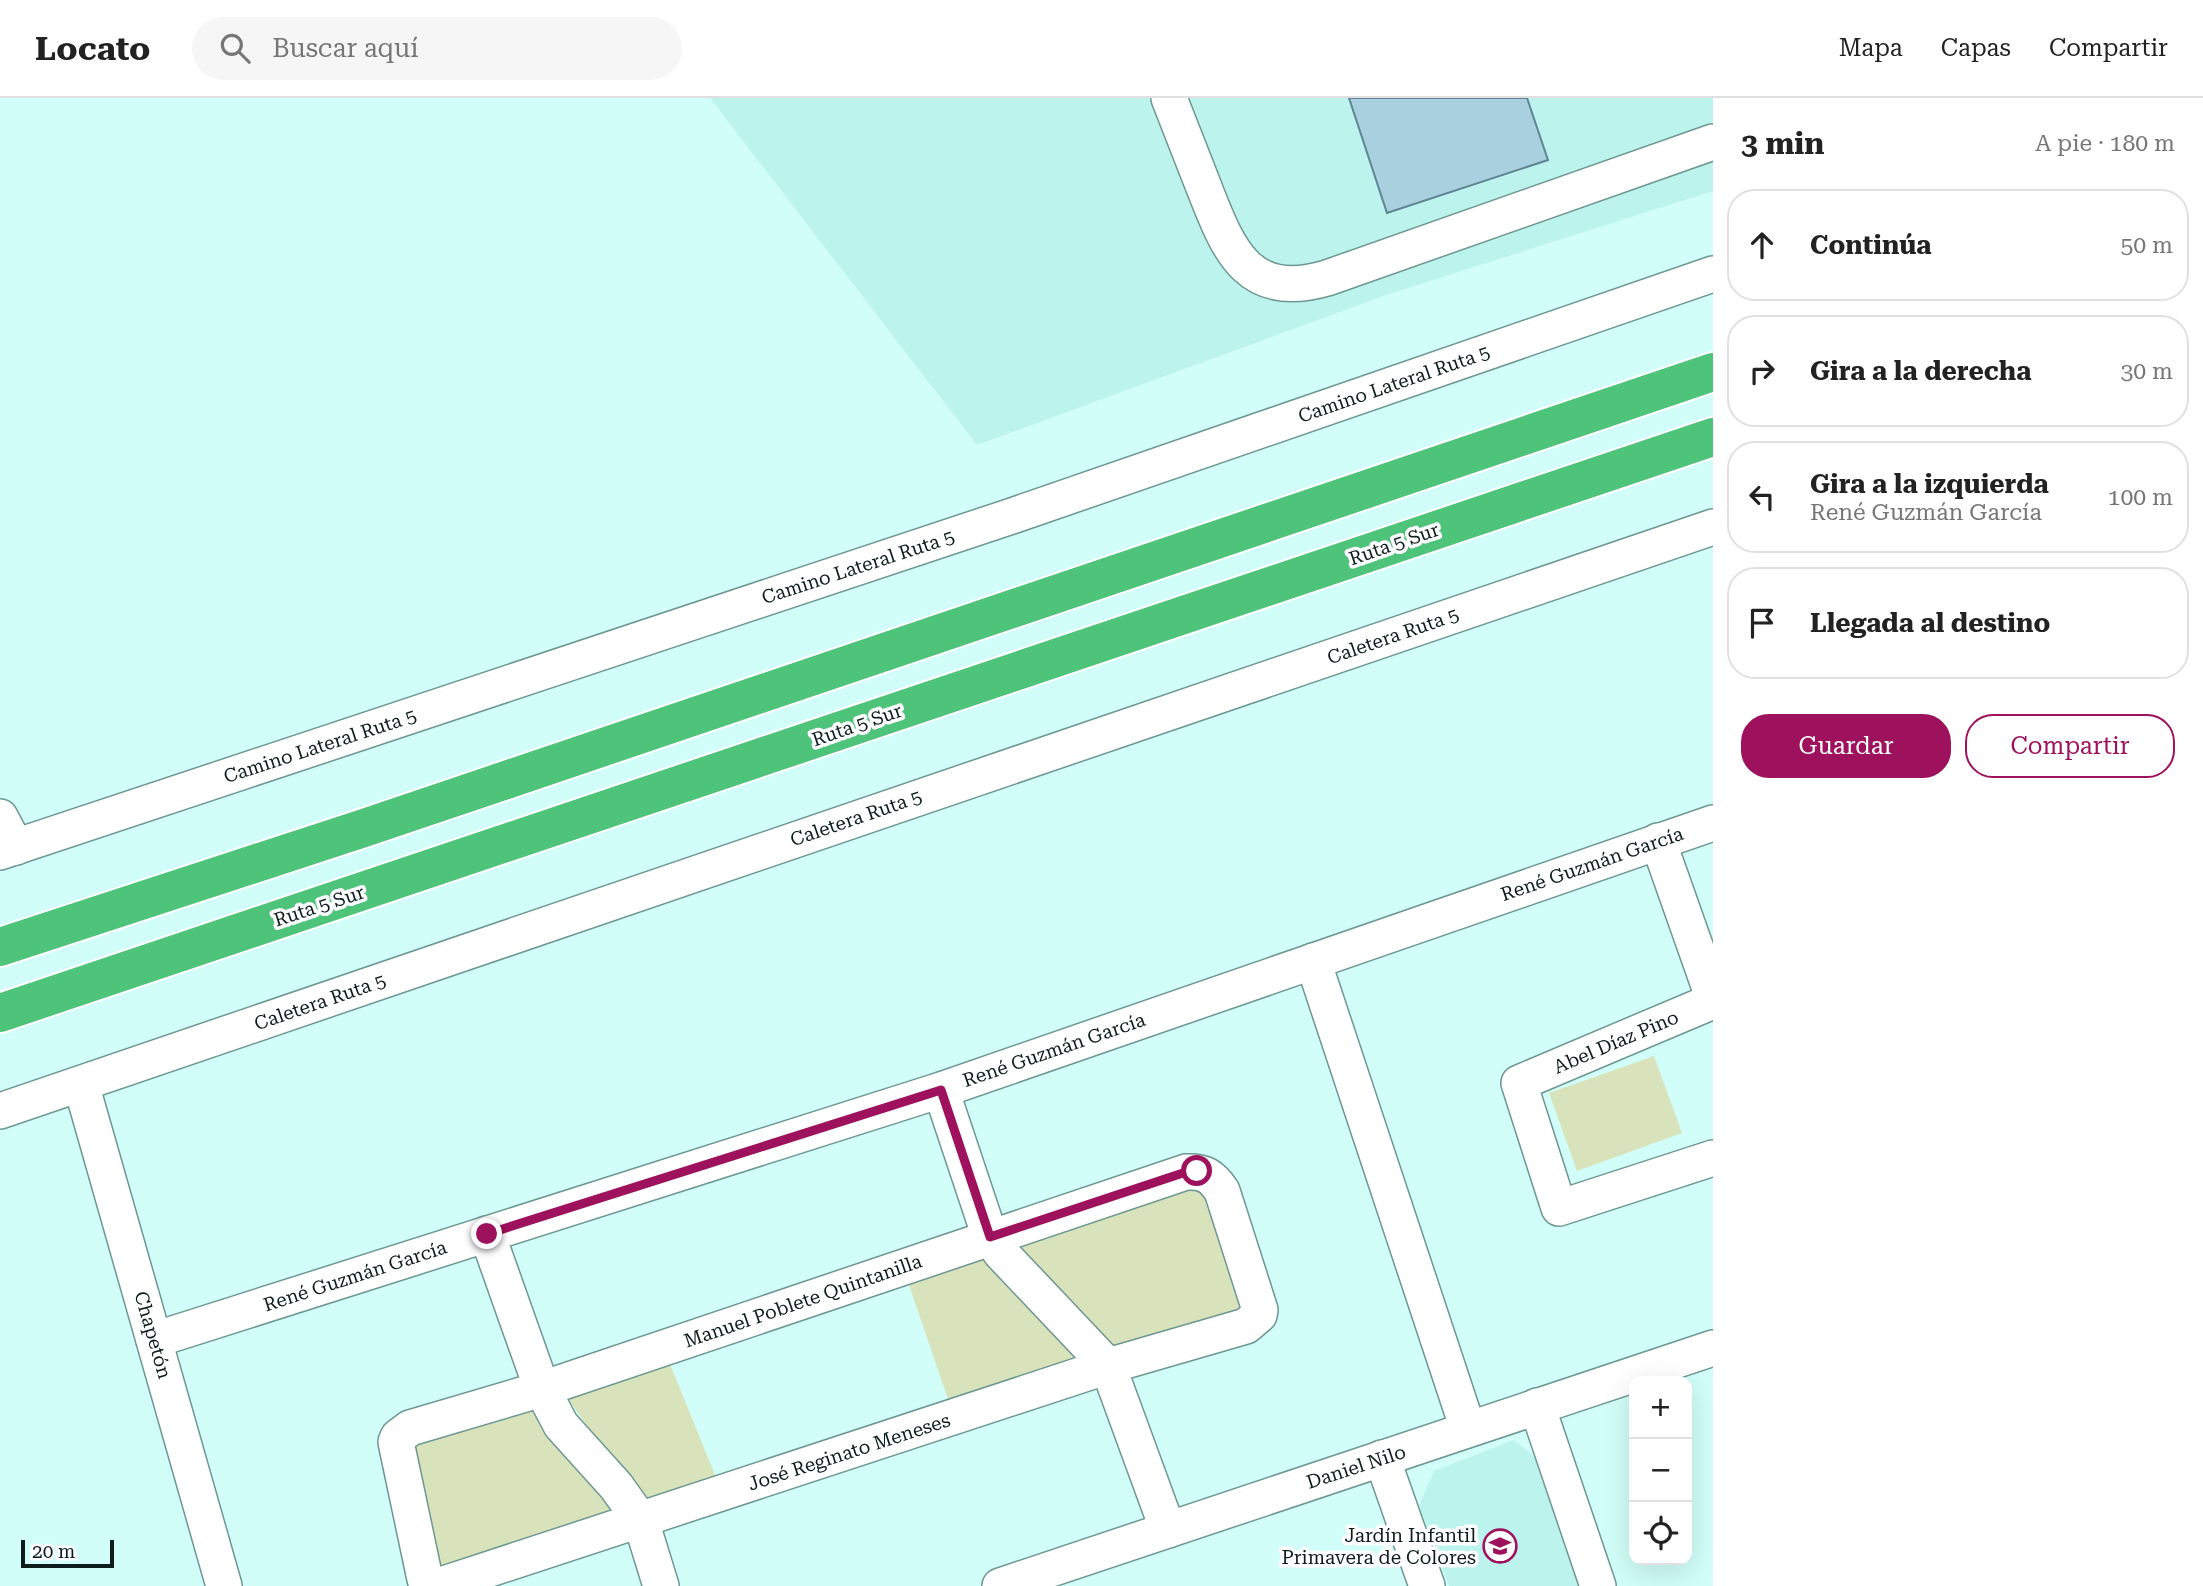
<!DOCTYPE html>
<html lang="es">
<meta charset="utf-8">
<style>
:root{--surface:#fff;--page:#f6f6f6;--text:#222;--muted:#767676;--line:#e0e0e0;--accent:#9e115d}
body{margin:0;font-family:"Roboto Serif",serif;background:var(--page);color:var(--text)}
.controls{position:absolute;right:21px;bottom:21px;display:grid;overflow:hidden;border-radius:14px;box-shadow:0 7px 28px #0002}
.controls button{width:63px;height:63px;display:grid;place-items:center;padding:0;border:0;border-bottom:2px solid var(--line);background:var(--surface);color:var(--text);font:35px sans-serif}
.scale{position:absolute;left:21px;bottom:18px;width:93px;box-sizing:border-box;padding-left:7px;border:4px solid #0c1d1b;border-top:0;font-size:19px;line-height:24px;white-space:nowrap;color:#0c1d1b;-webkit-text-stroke:5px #fff;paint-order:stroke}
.stop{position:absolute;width:21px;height:21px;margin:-16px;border:5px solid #9e115d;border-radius:50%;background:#fff}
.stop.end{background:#9e115d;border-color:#fff;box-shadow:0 2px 7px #0008}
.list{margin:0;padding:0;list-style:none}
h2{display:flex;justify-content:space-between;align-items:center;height:91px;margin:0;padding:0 28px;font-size:30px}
h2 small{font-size:23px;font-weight:400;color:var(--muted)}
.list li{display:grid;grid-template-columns:46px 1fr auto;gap:21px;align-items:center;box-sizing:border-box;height:112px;margin:0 14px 14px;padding:0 14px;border:2px solid var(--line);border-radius:28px}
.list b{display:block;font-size:26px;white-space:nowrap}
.list p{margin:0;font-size:23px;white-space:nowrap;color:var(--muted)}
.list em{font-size:23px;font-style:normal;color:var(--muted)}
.actions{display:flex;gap:14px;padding:21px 28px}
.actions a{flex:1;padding:16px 0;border:2px solid var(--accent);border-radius:28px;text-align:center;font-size:24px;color:var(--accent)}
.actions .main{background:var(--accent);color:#fff}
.icon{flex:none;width:38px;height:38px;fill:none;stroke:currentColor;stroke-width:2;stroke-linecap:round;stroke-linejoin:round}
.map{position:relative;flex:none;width:1713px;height:1488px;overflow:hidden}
header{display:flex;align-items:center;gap:42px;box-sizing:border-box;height:98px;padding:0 35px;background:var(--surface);border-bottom:2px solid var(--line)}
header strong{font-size:33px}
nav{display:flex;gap:38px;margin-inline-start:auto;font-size:24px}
.search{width:490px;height:63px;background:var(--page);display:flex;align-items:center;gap:18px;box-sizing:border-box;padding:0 24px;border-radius:38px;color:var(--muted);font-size:26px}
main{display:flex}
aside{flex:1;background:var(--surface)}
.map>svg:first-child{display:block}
</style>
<header>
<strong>Locato</strong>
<div class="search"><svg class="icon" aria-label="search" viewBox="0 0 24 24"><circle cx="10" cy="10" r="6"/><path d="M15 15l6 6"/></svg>Buscar aquí</div>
<nav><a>Mapa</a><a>Capas</a><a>Compartir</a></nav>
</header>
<main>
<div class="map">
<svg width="1713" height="1488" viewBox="0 0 1713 1488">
<rect width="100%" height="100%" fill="#d1fef8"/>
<g fill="#bdf3ed">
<path d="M710 0H1713V93L1386 197 977 347Z"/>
<path d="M1514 1342 1538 1362 1579 1488H1449L1419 1408 1434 1373Z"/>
</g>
<g fill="#d9e3bb">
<path d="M1654 958 1682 1035 1577 1073 1549 995Z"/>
<path d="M1205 1086 1250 1217 1107 1261 1006 1148Z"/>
<path d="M995 1157 1091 1266 951 1310 909 1187Z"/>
<path d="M670 1266 717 1382 644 1409 566 1298Z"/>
<path d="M538 1306 625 1421 430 1483 388 1356Z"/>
</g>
<path fill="#a8d0de" stroke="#5f8592" stroke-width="2" d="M1349 0H1527L1548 62 1387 115Z"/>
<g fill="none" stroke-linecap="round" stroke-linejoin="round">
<defs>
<g id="minor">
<path d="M1169 0C1181 31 1193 61 1205 92 1229 153 1248 203 1327 180L1713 44"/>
<path d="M0 719 16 749"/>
<path d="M1658 743 1713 899"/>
<path d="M0 754 1009 419 1713 176"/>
<path d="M1313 863 1468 1331"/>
<path d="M1713 903 1519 985 1559 1110 1713 1060"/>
<path d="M81 986 224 1488"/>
<path d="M941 992 990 1139 1001 1155 1108 1268 1168 1432"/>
<path d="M0 1013 1713 429"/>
<path d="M487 1136 542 1291 561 1327 616 1388 641 1423 661 1488"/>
<path d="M154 1242 941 992 1713 725"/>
<path d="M1537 1308 1598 1488"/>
<path d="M1382 1360 1427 1488"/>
<path d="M431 1488 425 1481 396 1344 398 1339 410 1330 542 1291 1186 1074C1204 1073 1212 1078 1222 1093L1260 1212 1259 1217 1246 1228 1108 1268 438 1488"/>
<path d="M1000 1488 1713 1250"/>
</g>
<g id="highway">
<path d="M0 849 364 730 1713 274"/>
<path d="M0 915 1713 339"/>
</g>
</defs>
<use href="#minor" stroke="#6d9792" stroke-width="38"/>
<use href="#highway" stroke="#fff" stroke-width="42"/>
<use href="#minor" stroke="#fff" stroke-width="35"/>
<use href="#highway" stroke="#4ec47a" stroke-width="38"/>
</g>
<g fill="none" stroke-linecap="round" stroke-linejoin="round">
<path stroke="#9e115d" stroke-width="9" d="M487 1136 941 992 990 1139 1186 1074 1197 1073"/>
</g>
<defs>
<symbol id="school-ring" viewBox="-11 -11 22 22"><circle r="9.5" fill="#fff" stroke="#9e115d" stroke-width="1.5"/><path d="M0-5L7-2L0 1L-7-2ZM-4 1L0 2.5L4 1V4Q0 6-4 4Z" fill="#9e115d"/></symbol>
</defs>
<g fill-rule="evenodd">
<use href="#school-ring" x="1481" y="1429" width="38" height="38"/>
</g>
<g text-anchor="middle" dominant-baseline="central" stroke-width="7" stroke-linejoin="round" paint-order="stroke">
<g font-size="19" fill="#0c1d1b" stroke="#fff">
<text transform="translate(1394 286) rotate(-19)">Camino Lateral Ruta 5</text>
<text transform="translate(1394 446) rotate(-19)">Ruta 5 Sur</text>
<text transform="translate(858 469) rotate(-18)">Camino Lateral Ruta 5</text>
<text transform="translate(1393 538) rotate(-19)">Caletera Ruta 5</text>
<text transform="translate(857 627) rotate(-19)">Ruta 5 Sur</text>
<text transform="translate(320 648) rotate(-18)">Camino Lateral Ruta 5</text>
<text transform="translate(856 720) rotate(-19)">Caletera Ruta 5</text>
<text transform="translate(1592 766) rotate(-19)">René Guzmán García</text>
<text transform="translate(319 808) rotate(-18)">Ruta 5 Sur</text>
<text transform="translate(320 904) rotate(-19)">Caletera Ruta 5</text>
<text transform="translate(1616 944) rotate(-23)">Abel Díaz Pino</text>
<text transform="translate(1054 952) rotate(-19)">René Guzmán García</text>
<text transform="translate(355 1178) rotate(-18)">René Guzmán García</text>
<text transform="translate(803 1203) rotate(-19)">Manuel Poblete Quintanilla</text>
<text transform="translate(153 1237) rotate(74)">Chapetón</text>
<text transform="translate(849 1354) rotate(-18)">José Reginato Meneses</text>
<text transform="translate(1356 1369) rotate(-18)">Daniel Nilo</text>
</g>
<g font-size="19" fill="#0c1d1b" stroke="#fff" text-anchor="end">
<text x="1476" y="1437">Jardín Infantil<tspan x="1476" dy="22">Primavera de Colores</tspan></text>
</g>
</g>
</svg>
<div class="controls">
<button>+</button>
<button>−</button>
<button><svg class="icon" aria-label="locate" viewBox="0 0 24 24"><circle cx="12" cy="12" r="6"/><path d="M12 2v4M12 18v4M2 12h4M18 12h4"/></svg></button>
</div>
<div class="scale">20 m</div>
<div class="stop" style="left:1197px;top:1073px"></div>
<div class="stop end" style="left:487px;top:1136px"></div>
</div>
<aside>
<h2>3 min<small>A pie · 180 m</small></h2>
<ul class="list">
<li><svg class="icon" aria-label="ahead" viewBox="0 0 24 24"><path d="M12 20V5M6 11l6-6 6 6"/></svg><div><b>Continúa</b></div><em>50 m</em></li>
<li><svg class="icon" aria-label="right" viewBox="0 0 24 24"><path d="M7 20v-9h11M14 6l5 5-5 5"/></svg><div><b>Gira a la derecha</b></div><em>30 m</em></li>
<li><svg class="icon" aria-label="left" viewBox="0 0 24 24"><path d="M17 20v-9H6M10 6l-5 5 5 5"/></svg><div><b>Gira a la izquierda</b><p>René Guzmán García</p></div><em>100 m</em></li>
<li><svg class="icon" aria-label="arrive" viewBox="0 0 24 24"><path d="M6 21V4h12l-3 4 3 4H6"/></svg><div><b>Llegada al destino</b></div></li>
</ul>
<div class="actions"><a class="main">Guardar</a><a>Compartir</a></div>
</aside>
</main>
